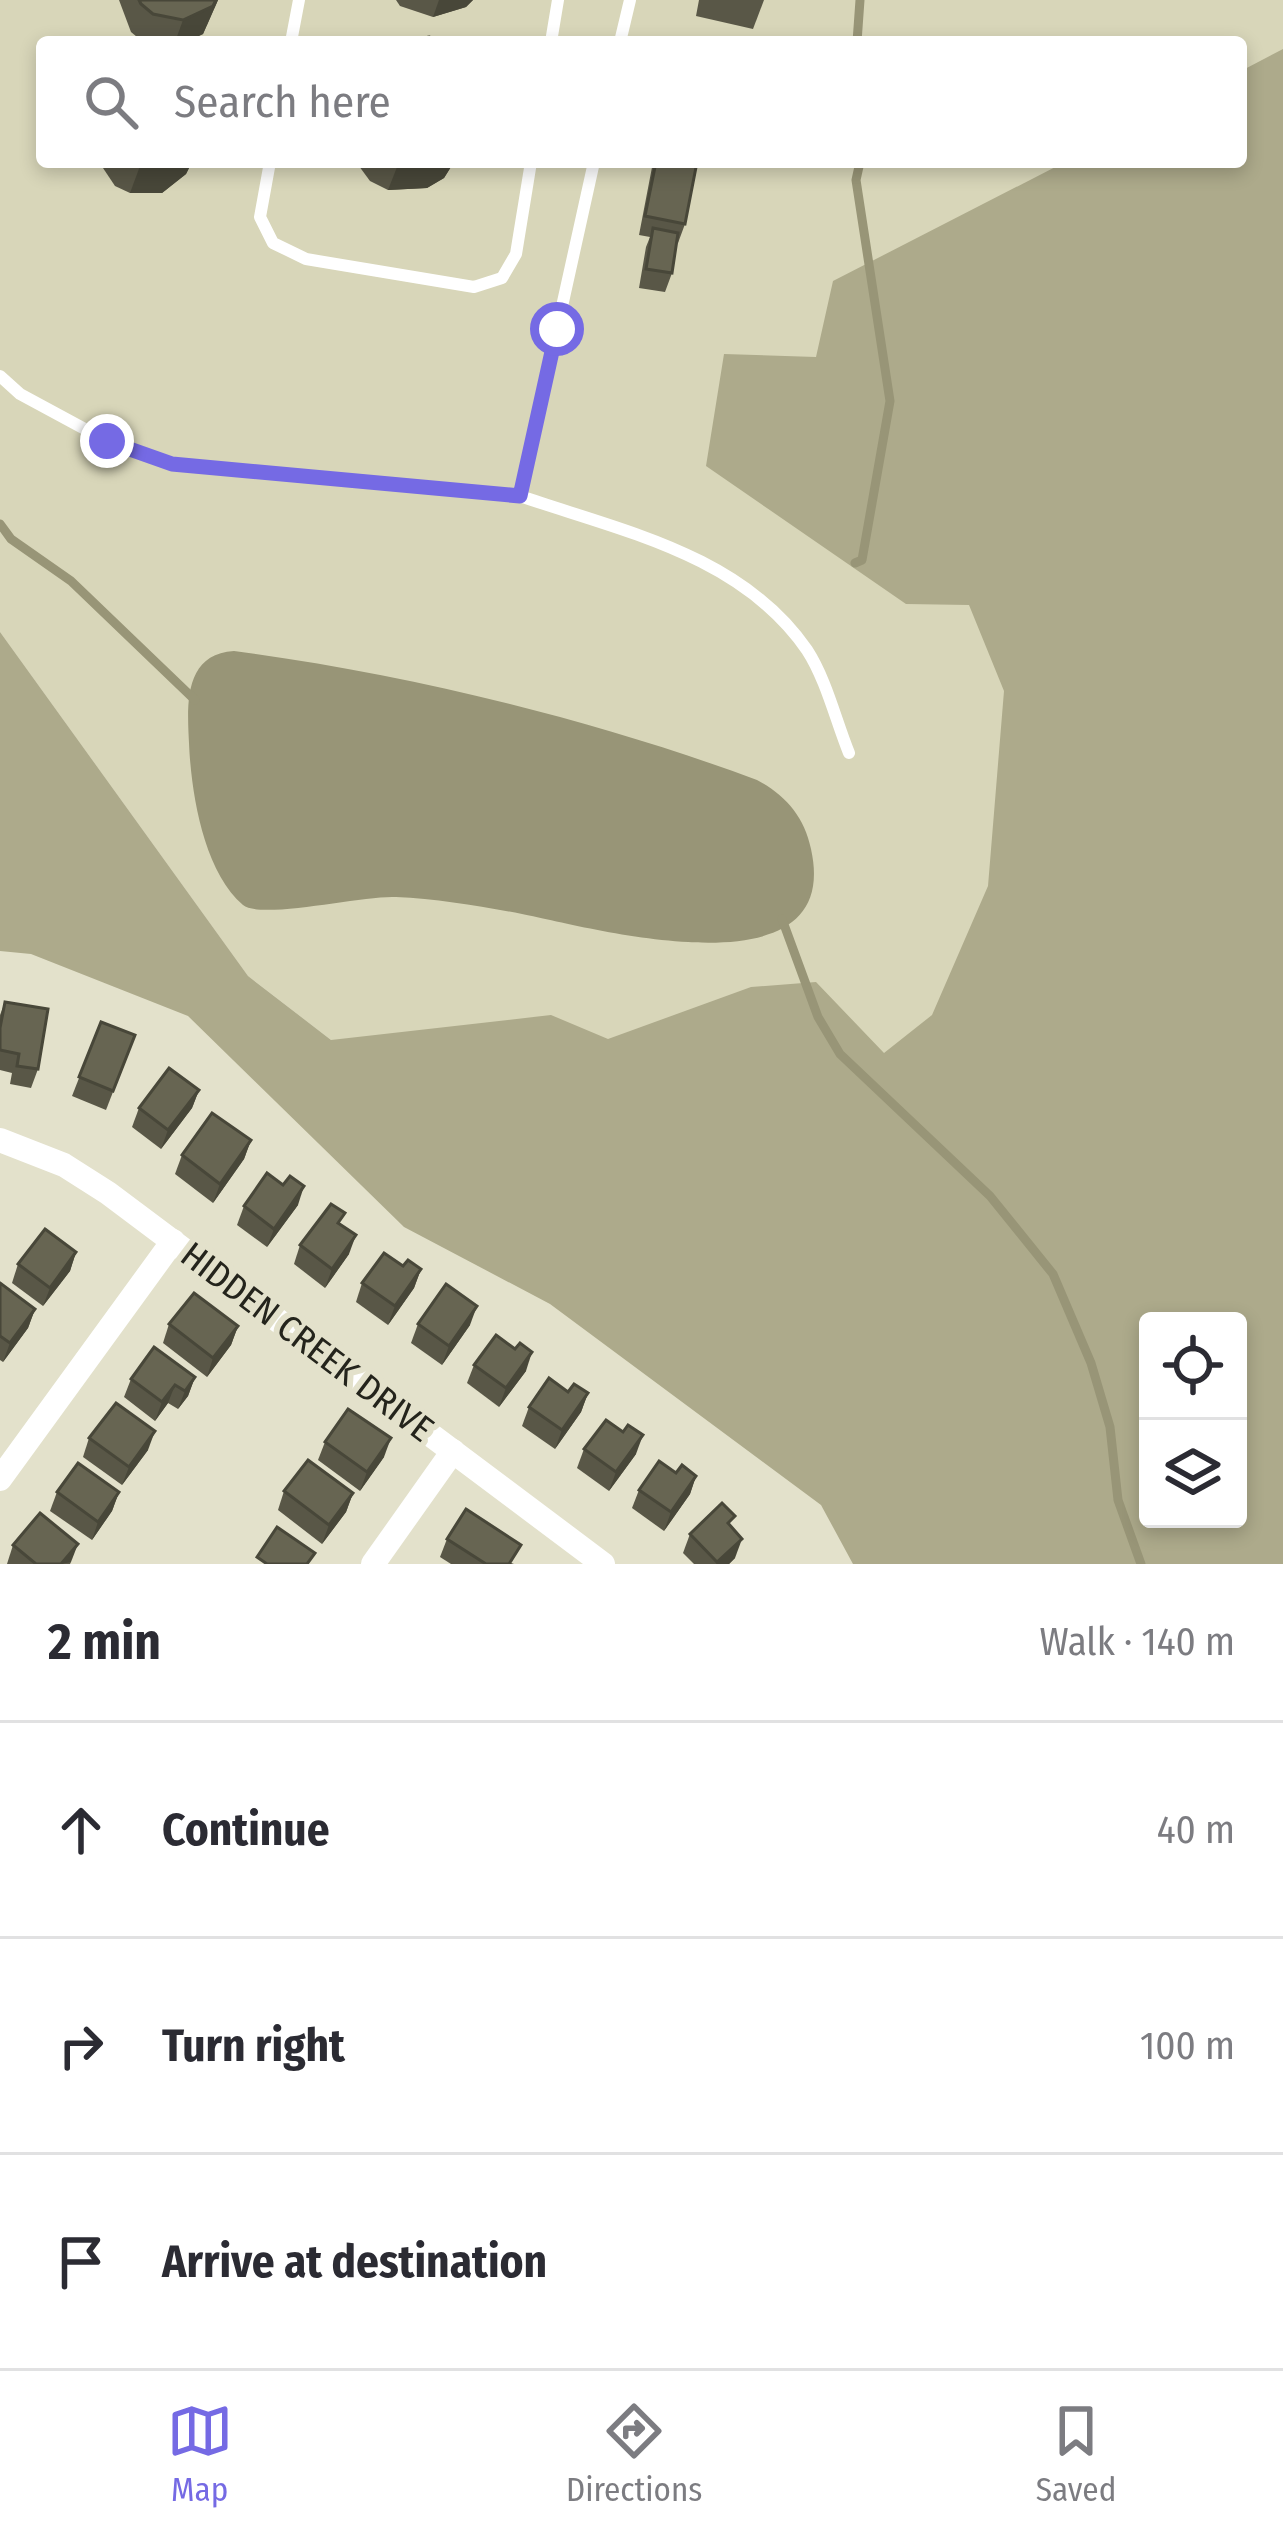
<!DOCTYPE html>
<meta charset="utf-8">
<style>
:root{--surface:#fff;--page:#f2f2f3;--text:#2b2b33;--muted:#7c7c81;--line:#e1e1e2;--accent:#756ae4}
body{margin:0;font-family:"Fira Sans Condensed",sans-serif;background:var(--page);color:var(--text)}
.controls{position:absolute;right:36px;bottom:36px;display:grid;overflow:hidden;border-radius:12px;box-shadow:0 6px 18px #0003}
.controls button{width:108px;height:108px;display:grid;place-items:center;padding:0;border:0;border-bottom:3px solid var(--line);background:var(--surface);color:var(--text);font:60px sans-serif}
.stop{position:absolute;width:36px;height:36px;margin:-27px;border:9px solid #756ae4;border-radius:50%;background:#fff}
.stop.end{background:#756ae4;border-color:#fff;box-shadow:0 3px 12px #0008}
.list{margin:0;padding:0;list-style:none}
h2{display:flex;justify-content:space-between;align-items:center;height:156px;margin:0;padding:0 48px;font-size:51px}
h2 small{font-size:39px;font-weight:400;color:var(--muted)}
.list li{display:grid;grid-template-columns:78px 1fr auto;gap:36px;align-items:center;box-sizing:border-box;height:216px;padding:0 48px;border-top:3px solid var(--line)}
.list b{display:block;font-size:45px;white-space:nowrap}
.list em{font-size:39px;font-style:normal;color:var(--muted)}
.icon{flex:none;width:66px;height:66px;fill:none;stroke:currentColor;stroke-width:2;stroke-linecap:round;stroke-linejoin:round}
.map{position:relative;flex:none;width:1283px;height:1564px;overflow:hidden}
.search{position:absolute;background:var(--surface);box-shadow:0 6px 18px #0003;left:36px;right:36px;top:36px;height:132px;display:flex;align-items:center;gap:30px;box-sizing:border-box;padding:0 42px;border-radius:12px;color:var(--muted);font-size:45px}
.sheet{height:804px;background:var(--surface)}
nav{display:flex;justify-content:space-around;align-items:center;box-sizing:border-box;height:168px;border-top:3px solid var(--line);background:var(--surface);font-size:33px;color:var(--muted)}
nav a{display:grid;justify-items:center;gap:6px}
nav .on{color:var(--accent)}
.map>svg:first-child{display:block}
</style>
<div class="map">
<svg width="1283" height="1564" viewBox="0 0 1283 1564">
<rect width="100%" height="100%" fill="#e3e1cb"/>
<path fill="#d8d6b9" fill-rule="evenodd" d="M0 0H1283V1564L918 1491 248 976 0 632ZM42 42H1241V162H42ZM1148 1321H1238V1519H1148Z"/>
<path fill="#adaa8b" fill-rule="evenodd" d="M1283 49V1564H853L821 1505 550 1304 404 1227 188 1016 31 954 0 951V632L248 976 331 1040 551 1015 608 1039 751 987 816 982 884 1053 932 1015 988 886 1004 691 969 605 906 604 706 466 724 354 816 357 833 281 1065 162H1241V71ZM1148 1321H1238V1519H1148Z"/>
<path fill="#989577" d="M234 651C407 674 593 719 757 780 785 795 804 816 811 849 844 998 592 928 522 914 481 906 438 899 396 897 364 895 261 920 243 905 203 871 191 791 189 743 187 704 184 654 234 651Z"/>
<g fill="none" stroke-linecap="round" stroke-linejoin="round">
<g stroke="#989577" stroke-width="9">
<path d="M857 42 860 0"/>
<path d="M0 524 11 539 71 581 195 700"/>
<path d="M855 563 862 560 890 401 856 180 860 162"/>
<path d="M782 919 818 1017 840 1054 990 1196 1053 1274 1091 1363 1110 1427 1118 1500 1141 1564"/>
</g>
<g stroke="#fff" stroke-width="12">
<path d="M291 42 299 0"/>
<path d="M551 42 558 0"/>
<path d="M620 42 630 0"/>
<path d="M270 162 260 217 273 243 306 259 474 287 502 278 516 254 531 162"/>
<path d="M0 376 20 394 107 441 172 464 520 496 594 162"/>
<path d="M520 496C622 531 742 555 807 650 826 679 836 721 849 753"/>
</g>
<g stroke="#fff" stroke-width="24">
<path d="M0 1140 64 1165 108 1193 603 1564"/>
<path d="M0 1479 173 1241"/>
<path d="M373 1564 453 1451"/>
</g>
</g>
<g fill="#595747">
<path d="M119 0H218L203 34 186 42H143L131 32Z"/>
<path d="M396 0H473L466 7 433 17 400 6Z"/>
<path d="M699 0H764L753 29 696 16Z"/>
<path d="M99 162H192L186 174 162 193H130L115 186Z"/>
<path d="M356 162H454L444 178 427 188 388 190 370 181Z"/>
<path d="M653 162H697L685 224 678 243H676L672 273 665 292 639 288 646 247 650 237 639 235Z"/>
<path d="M5 1002 38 1069 31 1088 10 1084 12 1073 0 1070V1015Z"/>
<path d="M101 1022 135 1035 106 1110 72 1096Z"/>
<path d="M199 1090 192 1108 161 1149 132 1127 139 1108Z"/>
<path d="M251 1140 244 1159 213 1203 175 1174 182 1155Z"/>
<path d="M298 1205 267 1247 237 1225 244 1206Z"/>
<path d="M341 1225 349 1254 325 1288 294 1264 300 1245Z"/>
<path d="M76 1252 70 1271 43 1306 12 1283 18 1264Z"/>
<path d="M403 1266 421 1269 414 1288 388 1325 356 1302 362 1283Z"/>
<path d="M0 1283 35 1309 28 1328 3 1362 0 1360Z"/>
<path d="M169 1324 238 1326 231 1345 207 1377 163 1343Z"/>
<path d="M418 1324 470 1325 442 1365 411 1343Z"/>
<path d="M515 1349 526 1371 499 1407 467 1383 474 1365Z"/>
<path d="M195 1377 188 1396 178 1409 168 1403 155 1421 124 1397 131 1379Z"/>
<path d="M568 1392 588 1393 581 1412 555 1449 522 1426 529 1407Z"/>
<path d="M89 1438 148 1450 122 1485 83 1457Z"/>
<path d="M325 1442 384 1457 360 1491 318 1460Z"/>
<path d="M584 1449 636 1454 609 1491 577 1468Z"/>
<path d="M676 1473 696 1476 690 1494 664 1531 632 1508 639 1490Z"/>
<path d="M284 1491 353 1493 346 1512 322 1544 278 1510Z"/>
<path d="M57 1492H119L112 1511 92 1540 50 1511Z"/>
<path d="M731 1527 735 1558 729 1564H694L683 1553 690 1534Z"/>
<path d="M447 1539 514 1564H451L440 1557Z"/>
<path d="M13 1545 71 1562 70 1564H7Z"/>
</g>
<g fill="#484739">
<path d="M216 0H218L203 34 186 42H175L183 20Z"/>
<path d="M439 0H473L466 7 433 17Z"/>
<path d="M176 162H192L186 174 162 193H130L140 166Z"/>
<path d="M399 162H454L444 178 427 188 388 190Z"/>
<path d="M199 1090 192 1108 161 1149 168 1130Z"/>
<path d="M251 1140 244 1159 213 1203 220 1184Z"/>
<path d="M304 1186 298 1205 267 1247 274 1229Z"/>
<path d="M356 1235 349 1254 325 1288 332 1269Z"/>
<path d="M76 1252 70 1271 43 1306 50 1288Z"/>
<path d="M421 1269 414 1288 388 1325 395 1306Z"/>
<path d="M477 1306 470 1325 442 1365 449 1346Z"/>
<path d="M35 1309 28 1328 3 1362 10 1343Z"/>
<path d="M238 1326 231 1345 207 1377 213 1358Z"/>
<path d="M532 1352 526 1371 499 1407 506 1388Z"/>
<path d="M195 1377 188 1396 178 1409 185 1391Z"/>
<path d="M175 1385 168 1403 155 1421 162 1402Z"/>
<path d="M588 1393 581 1412 555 1449 562 1430Z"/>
<path d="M155 1431 148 1450 122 1485 129 1467Z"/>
<path d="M643 1435 636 1454 609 1491 616 1472Z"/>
<path d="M391 1438 384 1457 360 1491 367 1472Z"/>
<path d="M696 1476 690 1494 664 1531 671 1512Z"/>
<path d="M119 1492 112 1511 92 1540 98 1522Z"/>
<path d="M353 1493 346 1512 322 1544 329 1525Z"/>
<path d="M742 1539 735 1558 729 1564H716Z"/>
<path d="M78 1544 71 1562 61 1564Z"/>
</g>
<g fill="#676552" stroke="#484739" stroke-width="3">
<path d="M139 0H216L213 6 183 20 153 14 141 4Z"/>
<path d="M429 37 441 42H402Z"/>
<path d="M133 162H176L172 165 140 166Z"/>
<path d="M656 162H697L685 224 645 216Z"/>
<path d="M653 228 678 233 672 273 646 269Z"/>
<path d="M5 1002 48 1009 38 1069 17 1066 19 1054 0 1050V1028Z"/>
<path d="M101 1022 135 1035 113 1091 79 1077Z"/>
<path d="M169 1068 199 1090 168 1130 139 1108Z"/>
<path d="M212 1113 251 1140 220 1184 182 1155Z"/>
<path d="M267 1173 283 1185 290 1176 304 1186 274 1229 244 1206Z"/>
<path d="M331 1204 345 1213 338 1223 356 1235 332 1269 300 1245Z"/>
<path d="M45 1229 76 1252 50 1288 18 1264Z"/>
<path d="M384 1253 403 1266 408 1260 421 1269 395 1306 362 1283Z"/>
<path d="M0 1283 35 1309 10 1343 0 1336Z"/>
<path d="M446 1284 477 1306 449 1346 418 1324Z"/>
<path d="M194 1293 238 1326 213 1358 169 1324Z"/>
<path d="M496 1335 515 1349 520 1343 532 1352 506 1388 474 1365Z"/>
<path d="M154 1347 195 1377 185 1391 175 1385 162 1402 131 1379Z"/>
<path d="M549 1378 568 1392 574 1384 588 1393 562 1430 529 1407Z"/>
<path d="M116 1403 155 1431 129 1467 89 1438Z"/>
<path d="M348 1409 391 1438 367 1472 325 1442Z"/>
<path d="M606 1420 623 1432 628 1425 643 1435 616 1472 584 1449Z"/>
<path d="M308 1460 353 1493 329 1525 284 1491Z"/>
<path d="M659 1461 676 1473 682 1465 696 1476 671 1512 639 1490Z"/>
<path d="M78 1463 119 1492 98 1522 57 1492Z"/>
<path d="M722 1503 735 1516 728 1523 742 1539 717 1562 690 1534Z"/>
<path d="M466 1509 521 1545 509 1564H486L447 1539Z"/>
<path d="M40 1513 78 1544 61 1564H36L13 1545Z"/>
<path d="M277 1527 315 1553 307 1564H267L257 1557Z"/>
</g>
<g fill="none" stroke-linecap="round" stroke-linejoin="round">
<path stroke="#756ae4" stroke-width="15" d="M107 441 172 464 520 496 557 329"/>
</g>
<g text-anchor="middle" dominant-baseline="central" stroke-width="12" stroke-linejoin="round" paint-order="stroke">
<g font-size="36" fill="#24241c" stroke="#e3e1cb">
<text transform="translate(307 1342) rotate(37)">HIDDEN CREEK DRIVE</text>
</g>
</g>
</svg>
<div class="controls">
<button><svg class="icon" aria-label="locate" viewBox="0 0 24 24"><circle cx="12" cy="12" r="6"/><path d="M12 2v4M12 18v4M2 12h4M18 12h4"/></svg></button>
<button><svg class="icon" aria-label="layers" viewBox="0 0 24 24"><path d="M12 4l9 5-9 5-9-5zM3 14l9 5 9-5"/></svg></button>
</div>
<div class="stop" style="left:557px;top:329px"></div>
<div class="stop end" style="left:107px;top:441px"></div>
<div class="search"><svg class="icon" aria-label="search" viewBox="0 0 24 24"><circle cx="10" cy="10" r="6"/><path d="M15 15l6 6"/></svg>Search here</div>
</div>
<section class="sheet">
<h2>2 min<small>Walk · 140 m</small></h2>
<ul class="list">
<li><svg class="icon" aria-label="ahead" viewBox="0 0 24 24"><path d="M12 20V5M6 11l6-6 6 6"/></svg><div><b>Continue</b></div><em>40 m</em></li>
<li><svg class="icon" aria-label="right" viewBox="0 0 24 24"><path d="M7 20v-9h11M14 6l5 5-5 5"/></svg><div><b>Turn right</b></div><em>100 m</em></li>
<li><svg class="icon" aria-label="arrive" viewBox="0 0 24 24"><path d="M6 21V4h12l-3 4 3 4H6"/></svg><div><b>Arrive at destination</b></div></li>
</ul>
</section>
<nav>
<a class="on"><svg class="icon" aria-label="map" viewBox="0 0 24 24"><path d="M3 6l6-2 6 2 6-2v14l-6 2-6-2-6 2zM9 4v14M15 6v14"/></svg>Map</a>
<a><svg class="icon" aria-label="directions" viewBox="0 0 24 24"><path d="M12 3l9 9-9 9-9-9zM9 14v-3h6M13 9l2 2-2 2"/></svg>Directions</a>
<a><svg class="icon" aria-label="saved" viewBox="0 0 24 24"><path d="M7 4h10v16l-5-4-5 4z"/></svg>Saved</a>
</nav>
